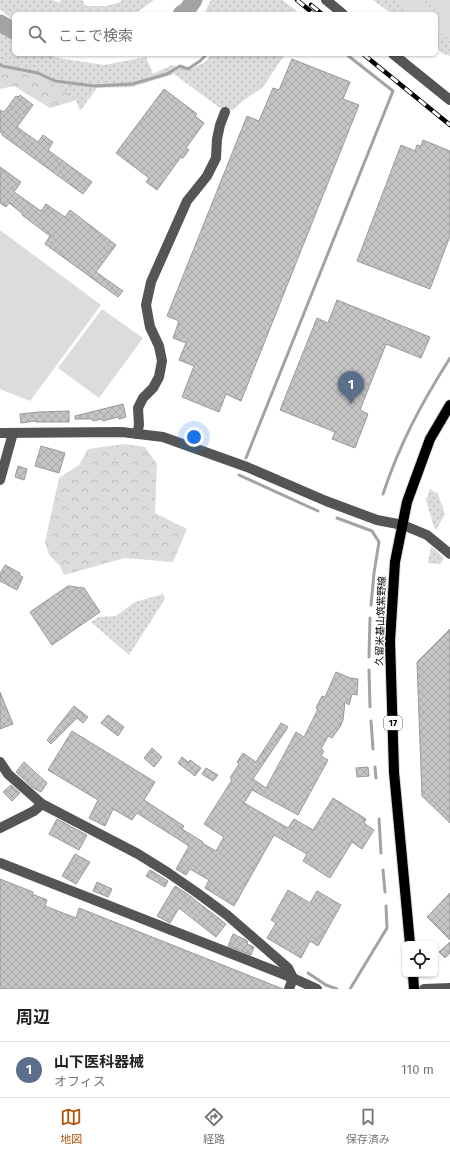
<!DOCTYPE html>
<html lang="ja">
<meta charset="utf-8">
<style>
:root{--surface:#fff;--page:#f2f2f2;--text:#202124;--muted:#757577;--line:#e0e0e0;--accent:#b45309}
body{margin:0;font-family:"Fira Sans","Noto Sans JP",sans-serif;background:var(--page);color:var(--text)}
.controls{position:absolute;right:12px;bottom:12px;display:grid;overflow:hidden;border-radius:6px;box-shadow:0 1px 3px #0004}
.controls button{width:36px;height:36px;display:grid;place-items:center;padding:0;border:0;border-bottom:1px solid var(--line);background:var(--surface);color:var(--text);font:20px sans-serif}
.you{position:absolute;left:194px;top:437px;width:14px;height:14px;margin:-10px;border:3px solid #fff;border-radius:50%;background:#1a73e8;box-shadow:0 0 0 6px #1a73e833}
.badge{display:grid;place-items:center;width:26px;height:26px;border-radius:50%;background:var(--accent);color:#fff;font-size:13px;font-weight:700}
.pin{position:absolute;translate:-50% -33px;filter:drop-shadow(0 1px 2px #0008)}
.pin::after{content:'';position:absolute;top:21px;width:14px;height:12px;background:inherit;clip-path:polygon(0 0,100% 0,50% 100%)}
.list{margin:0;padding:0;list-style:none}
h2{display:flex;justify-content:space-between;align-items:center;height:52px;margin:0;padding:0 16px;font-size:17px}
h2 small{font-size:13px;font-weight:400;color:var(--muted)}
.list li{display:grid;grid-template-columns:26px 1fr auto;gap:12px;align-items:center;box-sizing:border-box;height:56px;padding:0 16px;border-top:1px solid var(--line)}
.list b{display:block;font-size:15px;white-space:nowrap}
.list p{margin:0;font-size:13px;white-space:nowrap;color:var(--muted)}
.list em{font-size:13px;font-style:normal;color:var(--muted)}
.icon{flex:none;width:22px;height:22px;fill:none;stroke:currentColor;stroke-width:2;stroke-linecap:round;stroke-linejoin:round}
.map{position:relative;flex:none;width:450px;height:989px;overflow:hidden}
.search{position:absolute;background:var(--surface);box-shadow:0 1px 3px #0004;left:12px;right:12px;top:12px;height:44px;display:flex;align-items:center;gap:10px;box-sizing:border-box;padding:0 14px;border-radius:6px;color:var(--muted);font-size:15px}
.sheet{height:108px;background:var(--surface)}
nav{display:flex;justify-content:space-around;align-items:center;box-sizing:border-box;height:56px;border-top:1px solid var(--line);background:var(--surface);font-size:11px;color:var(--muted)}
nav a{display:grid;justify-items:center;gap:2px}
nav .on{color:var(--accent)}
.map>svg:first-child{display:block}
</style>
<div class="map">
<svg width="450" height="989" viewBox="0 0 450 989">
<defs>
<pattern id="green-dots" width="8" height="8" patternUnits="userSpaceOnUse"><rect width="8" height="8" fill="#dcdcdc"/><path d="M2 2h.1M6 6h.1" fill="none" stroke="#bbb" stroke-width="1.8" stroke-linecap="round"/></pattern>
<pattern id="forest-crowns" width="20" height="18" patternUnits="userSpaceOnUse"><rect width="20" height="18" fill="#dcdcdc"/><path d="M2 6a3 3 0 1 1 6 0M12 15a3 3 0 1 1 6 0" fill="none" stroke="#bbb"/></pattern>
<pattern id="building-cross-hatch" width="8" height="8" patternUnits="userSpaceOnUse"><rect width="8" height="8" fill="#c4c4c4"/><path d="M0 0l8 8M0 8l8-8" fill="none" stroke="#a7a7a7"/></pattern>
</defs>
<rect width="100%" height="100%" fill="#fff"/>
<g fill="url(#green-dots)">
<path d="M0 0H53L59 3 61 0H82L86 6H106L121 2V0H154L135 14H14V21L0 9Z"/>
<path d="M211 0H282L296 10 297 14H204Z"/>
<path d="M373 0H450V56L442 53 436 48V14H392Z"/>
<path d="M0 29 14 39V54H47L58 58 104 65 146 57 153 74 172 65 189 70 205 62 212 54H285L263 87 244 100 233 110 220 108 174 74 132 87 97 88 80 111 76 100 2 67 0 65Z"/>
<path d="M430 489 438 494 445 514 436 530 434 527 426 500Z"/>
<path d="M431 546 444 558 440 564 428 563Z"/>
<path d="M163 594 165 599 129 655 91 622 99 617 116 616 135 602Z"/>
</g>
<g fill="url(#forest-crowns)">
<path d="M0 65 2 67 38 74 77 100 50 108 14 86 0 89Z"/>
<path d="M125 444 145 447 157 464 155 513 187 529 173 562 125 558 64 575 60 566 49 555 45 542 59 478 79 465 88 449Z"/>
</g>
<g fill="#dcdcdc">
<path d="M396 0H420L450 23V40L436 30V14H414Z"/>
<path d="M424 0H450V20Z"/>
<path d="M0 230 101 305 30 401 0 389Z"/>
<path d="M102 309 143 338 99 398 58 368Z"/>
</g>
<g fill="none" stroke-linecap="round" stroke-linejoin="round">
<g stroke="#a3a3a3" stroke-width="3">
<path d="M187 10 188 14"/>
<path d="M0 64 2 66 38 73 55 81 94 86 132 84 167 74 180 66 188 69 200 61 207 54"/>
<path d="M246 458 393 91 346 54"/>
<path d="M239 475 318 511"/>
<path d="M383 494C400 443 421 404 450 358"/>
<path d="M337 518 372 531 379 542 374 573 371 605"/>
<path d="M369 657 370 618"/>
<path d="M369 670 370 707"/>
<path d="M371 721 373 749"/>
<path d="M375 767 376 778"/>
<path d="M379 819 381 853"/>
<path d="M383 870 385 892"/>
<path d="M308 973 326 985 337 989"/>
<path d="M350 989 387 928 386 906"/>
</g>
<g stroke="#a3a3a3" stroke-width="17">
<path d="M181 14 187 10 194 0"/>
<path d="M0 23 14 31"/>
</g>
</g>
<g fill="url(#building-cross-hatch)" stroke="#999">
<path d="M292 59 350 82 343 99 359 105 241 401 226 394 219 412 182 397 194 366 179 360 186 343 173 338 179 321 167 316 247 116 259 121 273 88 279 90Z"/>
<path d="M164 89 197 114 195 116 204 123 186 148 189 150 183 158 181 157 157 190 146 182 149 178 116 153Z"/>
<path d="M20 95 33 105 17 127 38 142 43 135 53 142 48 150 92 182 83 194 2 135 3 133 0 132V110L4 112 16 96 18 97Z"/>
<path d="M423 140 450 151V236L430 289 357 261 401 145 415 151 417 145 421 146Z"/>
<path d="M0 167 21 182 14 192 41 211 46 204 65 217 70 210 116 245 96 272 123 291 118 297 45 244 50 236 22 215 23 214 9 203 6 207 0 203Z"/>
<path d="M337 300 430 337 421 358 386 344 360 410 368 414 355 448 332 439 335 432 280 410 317 318 328 323Z"/>
<path d="M123 404 126 417 119 419 118 417 103 421 102 419 93 421 92 419H75V416Z"/>
<path d="M69 411V422H36V421L21 423 20 414 39 412Z"/>
<path d="M41 446 65 453 59 473 35 466Z"/>
<path d="M18 466 27 469 24 480 15 477Z"/>
<path d="M5 565 20 573 19 575 23 577 17 590 0 581V574Z"/>
<path d="M68 586 84 588 100 612 52 645 30 612Z"/>
<path d="M450 629V823L422 796 417 662Z"/>
<path d="M336 672 350 678 358 679 357 695 352 694 349 705 345 702 343 720 340 727 332 738 328 736 321 749 324 751 321 756 328 760 298 815 252 790 244 803 288 828 294 819 313 830 333 798 366 819 364 823 374 830 362 849 352 842 330 878 303 861 307 854 274 835 234 906 205 888 209 880 190 869 186 875 176 869 189 846 137 813 132 820 113 809 105 826 89 818 98 800 48 770 72 731 155 782 144 800 184 826 182 829 185 831 203 842 202 843 216 851 224 837 204 824 232 780 230 778 239 764 237 762 243 753 256 762 281 723 288 727 253 779 266 788 296 732 304 737 318 709 316 708 322 696 325 697Z"/>
<path d="M0 692 13 724 0 729Z"/>
<path d="M74 706 88 717 83 723 77 718 51 744 47 740Z"/>
<path d="M108 715 124 727 118 736 101 723Z"/>
<path d="M152 748 162 757 154 767 144 758Z"/>
<path d="M182 757 188 762 190 760 201 768 195 776 178 763Z"/>
<path d="M24 762 47 783 41 792 33 788 16 772Z"/>
<path d="M368 767 369 776 357 777 356 768Z"/>
<path d="M206 768 218 775 213 781 202 774Z"/>
<path d="M11 785 20 793 12 801 3 792Z"/>
<path d="M57 819 87 835 79 850 49 834Z"/>
<path d="M75 854 90 862 76 884 62 876Z"/>
<path d="M150 870 168 881 165 887 146 876Z"/>
<path d="M0 879 33 892 32 894 47 900 45 906 76 918 79 908 283 989H0Z"/>
<path d="M97 882 112 889 108 897 93 891Z"/>
<path d="M175 886 186 893 226 924 216 937 179 908 170 923 157 916Z"/>
<path d="M288 890 310 903 317 891 341 905 318 946 310 941 301 958 267 938 276 923 271 920Z"/>
<path d="M450 893V940L427 917Z"/>
<path d="M233 934 246 940 248 942 247 944 254 947 251 955 228 946Z"/>
<path d="M450 942V953L445 958 439 952Z"/>
</g>
<g fill="none" stroke-linecap="round" stroke-linejoin="round">
<defs>
<g id="major">
<path d="M410 944 394 772 390 641 395 562 407 502 430 439 450 405"/>
<path d="M413 974 414 989"/>
</g>
</defs>
<use href="#major" stroke="#dbdbdb" stroke-width="12"/>
<g stroke="#555" stroke-width="10">
<path d="M326 0 343 14"/>
<path d="M393 54 450 100"/>
<path d="M0 433 122 432 163 437 247 467 326 501 377 520 403 525 427 535 450 554"/>
<path d="M137 434 139 425 138 408 143 398 153 388 159 377 162 361 159 346 150 327 146 305 151 282 187 201 207 176 216 158 217 139 220 125 225 112"/>
<path d="M0 480 13 433"/>
<path d="M0 762 8 774 42 804 138 854 167 872 196 892 227 915 288 968 293 978 289 989"/>
<path d="M0 828 34 811 42 804"/>
<path d="M0 863 293 978 317 989"/>
<path d="M424 989 450 988"/>
</g>
<use href="#major" stroke="#000" stroke-width="10"/>
<defs>
<g id="rail">
<path d="M297 0 314 14"/>
<path d="M311 5 322 14"/>
<path d="M363 54 450 125"/>
</g>
</defs>
<use href="#rail" stroke="#000" stroke-width="4.5"/>
<use href="#rail" stroke="#fff" stroke-width="3" stroke-dasharray="9" stroke-linecap="butt"/>
</g>
<g text-anchor="middle" dominant-baseline="central" stroke-width="3" stroke-linejoin="round" paint-order="stroke">
<rect fill="#fff" stroke="#4c4c4c" stroke-width="1" x="384" y="716" width="18" height="14" rx="3"/>
<g font-size="9" font-weight="bold" fill="#000">
<text x="393" y="723">17</text>
</g>
<g font-size="10" fill="#000" stroke="#fff">
<text transform="translate(381 621) rotate(-88)">久留米基山筑紫野線</text>
</g>
</g>
</svg>
<div class="controls">
<button><svg class="icon" aria-label="locate" viewBox="0 0 24 24"><circle cx="12" cy="12" r="6"/><path d="M12 2v4M12 18v4M2 12h4M18 12h4"/></svg></button>
</div>
<div class="you"></div>
<div class="pin badge" style="left:351px;top:404px;background:#5c6f8a">1</div>
<div class="search"><svg class="icon" aria-label="search" viewBox="0 0 24 24"><circle cx="10" cy="10" r="6"/><path d="M15 15l6 6"/></svg>ここで検索</div>
</div>
<section class="sheet">
<h2>周辺<small></small></h2>
<ul class="list">
<li><span class="badge" style="background:#5c6f8a">1</span><div><b>山下医科器械</b><p>オフィス</p></div><em>110 m</em></li>
</ul>
</section>
<nav>
<a class="on"><svg class="icon" aria-label="map" viewBox="0 0 24 24"><path d="M3 6l6-2 6 2 6-2v14l-6 2-6-2-6 2zM9 4v14M15 6v14"/></svg>地図</a>
<a><svg class="icon" aria-label="directions" viewBox="0 0 24 24"><path d="M12 3l9 9-9 9-9-9zM9 14v-3h6M13 9l2 2-2 2"/></svg>経路</a>
<a><svg class="icon" aria-label="saved" viewBox="0 0 24 24"><path d="M7 4h10v16l-5-4-5 4z"/></svg>保存済み</a>
</nav>
